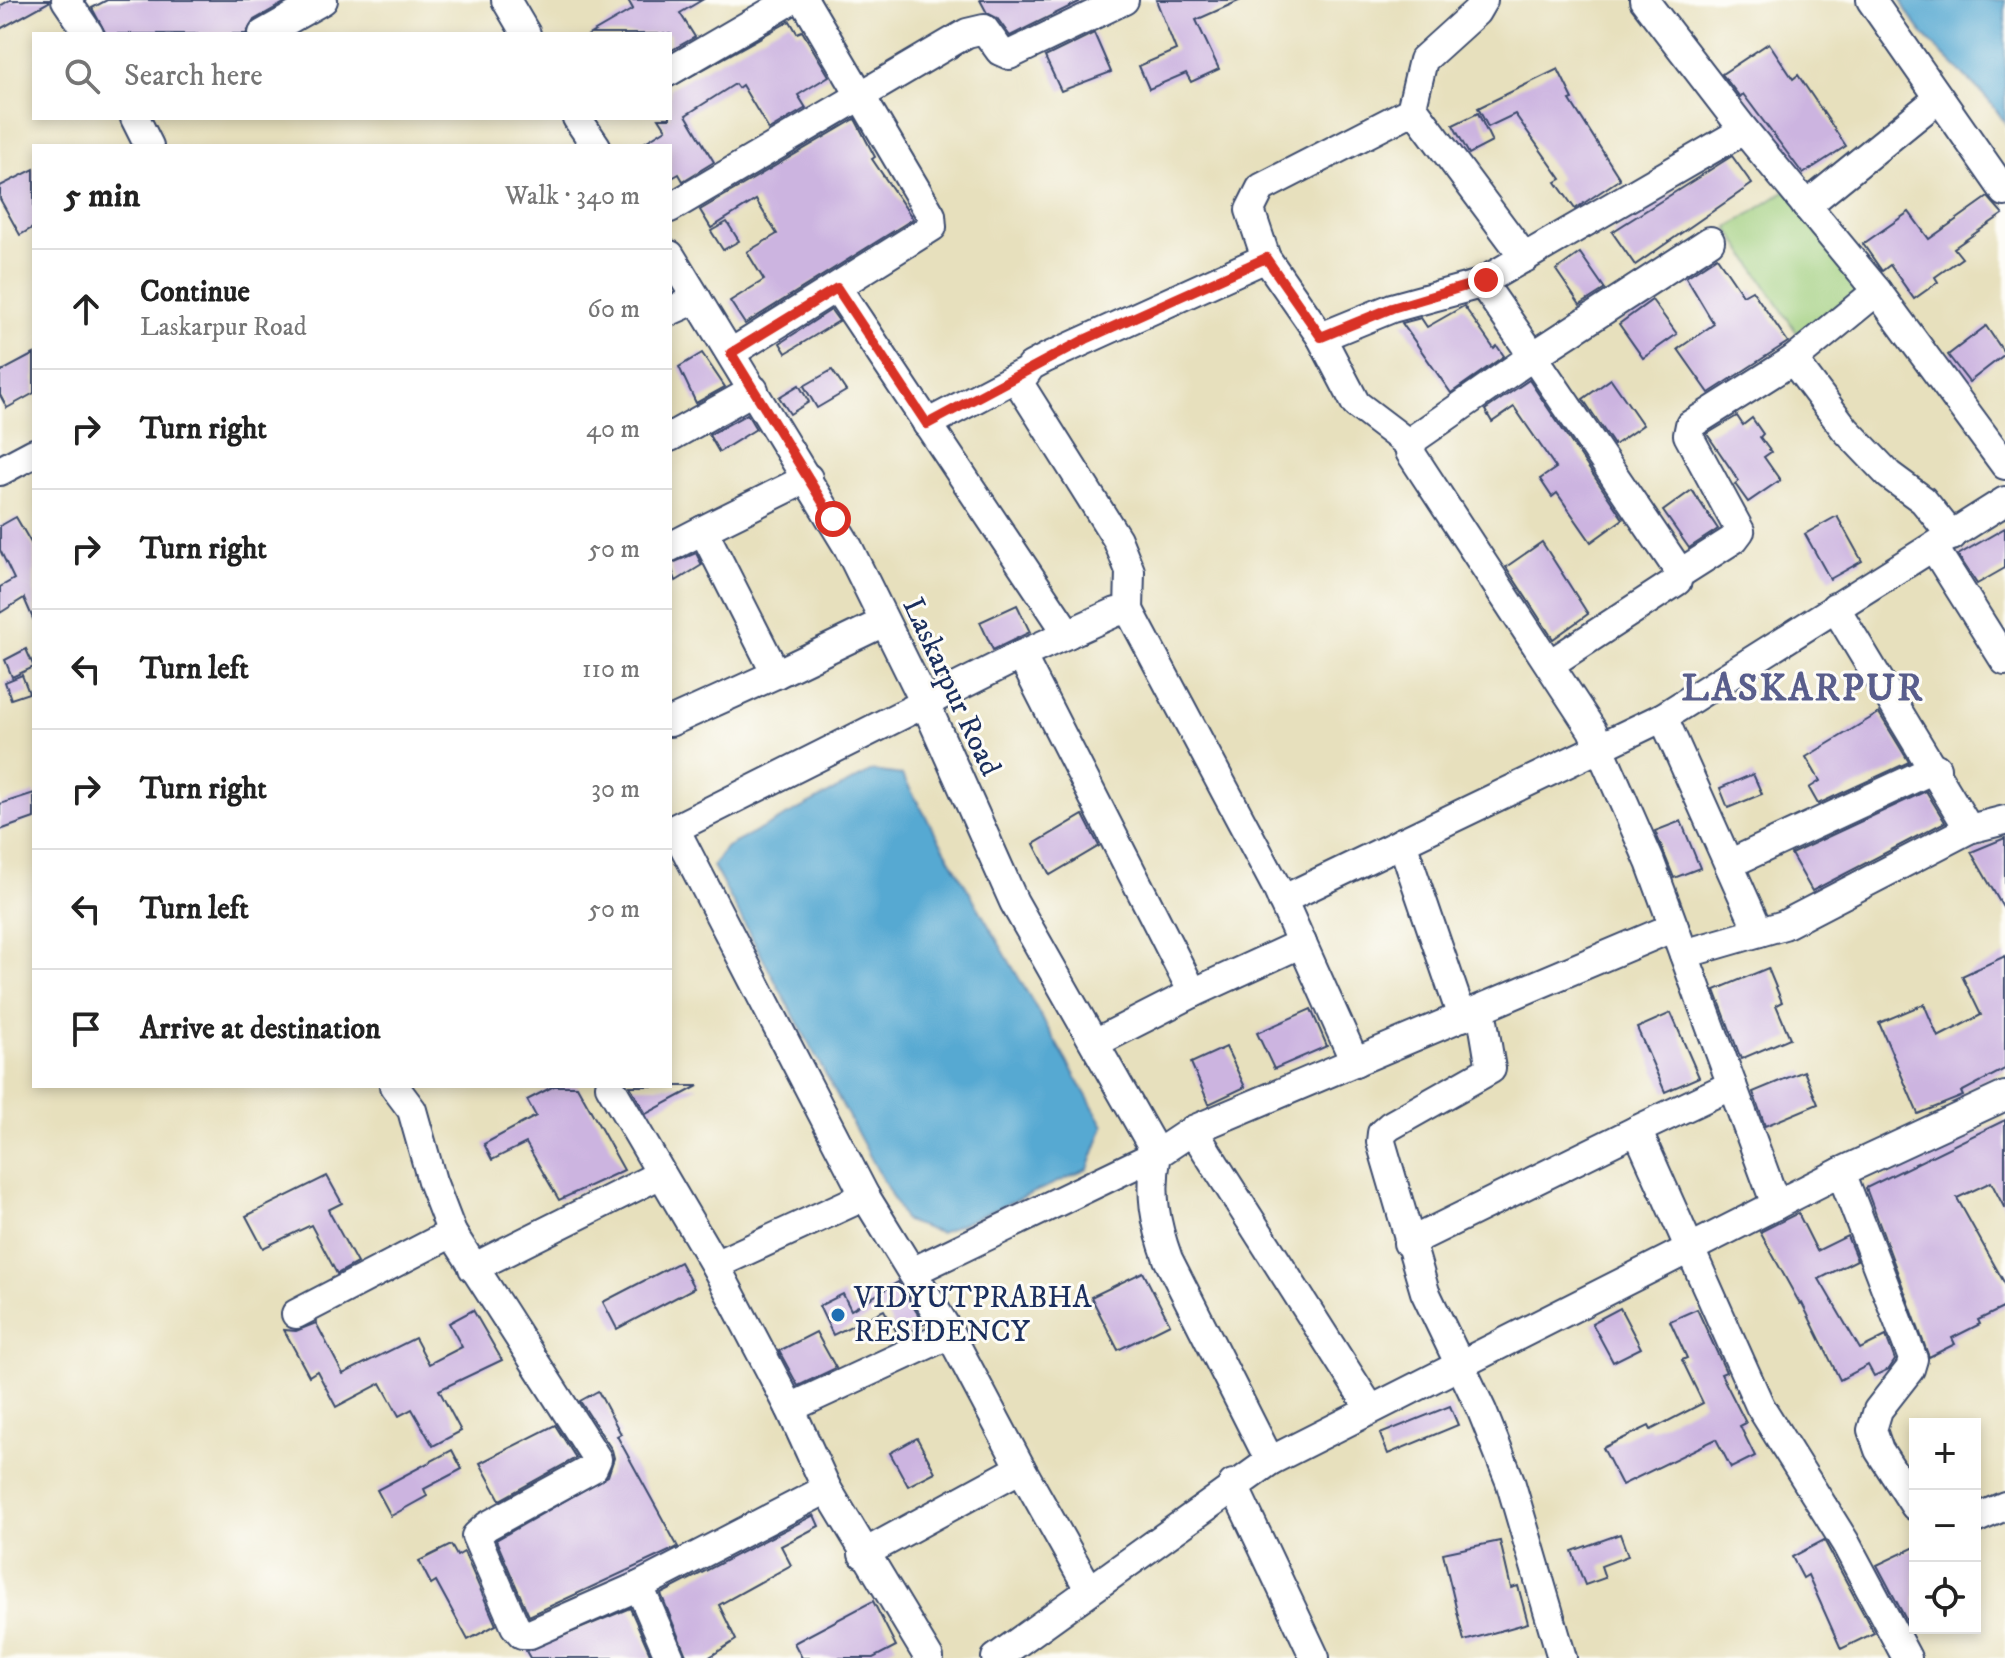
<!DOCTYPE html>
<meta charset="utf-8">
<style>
:root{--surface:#fff;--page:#f2f2f2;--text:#222;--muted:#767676;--line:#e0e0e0}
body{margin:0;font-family:"IM FELL DW Pica",serif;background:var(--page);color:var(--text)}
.controls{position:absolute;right:24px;bottom:24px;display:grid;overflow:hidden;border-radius:0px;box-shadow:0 4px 12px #0003}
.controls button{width:72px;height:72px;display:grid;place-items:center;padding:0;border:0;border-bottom:2px solid var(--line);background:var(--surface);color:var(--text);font:40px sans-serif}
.stop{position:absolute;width:24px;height:24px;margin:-18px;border:6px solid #d93025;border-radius:50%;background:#fff}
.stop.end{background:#d93025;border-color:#fff;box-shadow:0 2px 8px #0008}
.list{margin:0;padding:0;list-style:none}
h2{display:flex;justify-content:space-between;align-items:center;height:104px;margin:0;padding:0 32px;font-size:34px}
h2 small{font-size:26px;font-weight:400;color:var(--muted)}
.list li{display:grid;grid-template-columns:52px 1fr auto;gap:24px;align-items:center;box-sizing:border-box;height:120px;padding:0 32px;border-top:2px solid var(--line)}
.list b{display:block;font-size:30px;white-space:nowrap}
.list p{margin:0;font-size:26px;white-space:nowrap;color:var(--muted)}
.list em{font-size:26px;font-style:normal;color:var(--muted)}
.icon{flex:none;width:44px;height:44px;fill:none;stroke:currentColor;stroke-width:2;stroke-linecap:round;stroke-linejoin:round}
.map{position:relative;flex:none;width:2005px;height:1658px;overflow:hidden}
.search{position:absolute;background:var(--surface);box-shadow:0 4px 12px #0003;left:32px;top:32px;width:640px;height:88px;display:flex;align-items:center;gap:20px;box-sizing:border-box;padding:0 28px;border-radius:0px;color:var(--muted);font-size:30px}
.panel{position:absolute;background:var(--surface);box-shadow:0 4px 12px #0003;left:32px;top:144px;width:640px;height:944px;border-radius:0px}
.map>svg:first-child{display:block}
</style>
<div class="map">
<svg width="2005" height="1658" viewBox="0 0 2005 1658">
<rect width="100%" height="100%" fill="#fdfcf7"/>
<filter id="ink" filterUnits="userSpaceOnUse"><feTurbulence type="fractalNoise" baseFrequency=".0125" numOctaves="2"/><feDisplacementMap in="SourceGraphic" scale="16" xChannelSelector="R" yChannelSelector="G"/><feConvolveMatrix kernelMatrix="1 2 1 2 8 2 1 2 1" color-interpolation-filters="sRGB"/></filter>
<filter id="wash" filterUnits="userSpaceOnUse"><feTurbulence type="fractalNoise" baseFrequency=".006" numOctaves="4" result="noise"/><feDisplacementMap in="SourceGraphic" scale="32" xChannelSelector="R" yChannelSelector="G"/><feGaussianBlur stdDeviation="1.8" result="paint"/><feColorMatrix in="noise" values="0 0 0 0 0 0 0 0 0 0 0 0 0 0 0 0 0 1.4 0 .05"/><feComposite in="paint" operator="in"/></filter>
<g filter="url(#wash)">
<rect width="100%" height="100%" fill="#e7e0bd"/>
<path fill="#9ecd7b" stroke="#5c7e6c" stroke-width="2" d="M1787 190 1870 292 1799 336 1728 228Z"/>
<g fill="#57a9d2" stroke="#396c98" stroke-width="2">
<path d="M1901 0H2005V123C1977 77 1924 49 1901 0Z"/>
<path d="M872 771 902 775 1104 1126 1088 1169 940 1233 905 1221 713 866 725 848Z"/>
</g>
<g id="blocks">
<g fill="#ccb4e0">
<path d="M10 0H49V2L0 29V6Z"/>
<path d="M107 0H289L254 20 246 34H106L92 8Z"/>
<path d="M628 0H702L680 13 695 37 670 51V34H590L633 9Z"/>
<path d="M980 0H1078L1079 2 1010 36 997 18 987 13Z"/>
<path d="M1156 0H1241L1196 20 1219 69 1191 82 1186 73 1149 89 1139 66 1176 50Z"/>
<path d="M790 21 797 33 802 31 829 76 798 95 806 108 769 130 742 85 738 88 735 84 686 115 714 162 683 181 679 174 670 179V146H639L666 129 659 118H670V88Z"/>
<path d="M1094 33 1111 72 1061 91 1045 57Z"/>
<path d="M1769 43 1793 79 1798 75 1846 146 1803 174 1743 94 1740 97 1722 74Z"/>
<path d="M1558 69 1573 99 1570 100 1620 179 1575 209 1556 182 1561 179 1515 114 1488 127 1478 108Z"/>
<path d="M1478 113 1492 142 1469 154 1453 125Z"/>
<path d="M855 119 875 157 872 159 913 219 745 324 730 301 764 280 747 252 777 234 756 200 711 228 700 210Z"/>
<path d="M1732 156 1752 184 1635 265 1612 232Z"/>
<path d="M34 169V227L20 235 0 199V186Z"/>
<path d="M1988 197 2003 214 1954 248 1962 258 1935 277 1938 282 1914 299 1890 265 1882 271 1863 244 1909 212 1929 239Z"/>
<path d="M727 222 739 241 723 250 711 231Z"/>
<path d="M1580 253 1605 289 1580 305 1556 270Z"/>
<path d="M1717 257 1743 295 1752 290 1788 342 1709 393 1678 349 1714 324 1686 277Z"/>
<path d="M1652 300 1677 334 1643 358 1619 324Z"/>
<path d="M1464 306 1494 349 1497 346 1504 356 1451 393 1402 323 1421 318 1427 327Z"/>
<path d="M831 310 839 321 786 353 780 343Z"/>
<path d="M1986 326 2005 354 1969 382 1948 355Z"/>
<path d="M702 353 725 387 696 403 679 367Z"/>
<path d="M34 354V393L7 408 0 395V372Z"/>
<path d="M832 370 846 391 817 408 804 386Z"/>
<path d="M1611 379 1643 425 1614 445 1583 399Z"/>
<path d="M1529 380 1623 519 1591 542 1557 493 1552 497 1540 479 1556 468 1514 407 1492 422 1485 410Z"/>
<path d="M799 385 809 402 790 414 779 397Z"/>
<path d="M747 414 756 429 719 452 709 435Z"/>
<path d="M1737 416 1743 425 1752 418 1763 434 1760 437 1771 452 1764 457 1780 480 1748 502 1735 484 1739 481 1707 434Z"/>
<path d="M1692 490 1718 529 1689 548 1663 511Z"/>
<path d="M1837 516 1862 561 1830 579 1805 534Z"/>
<path d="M16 517 34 548V621L24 598 0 613V587L14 579 0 550V526Z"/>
<path d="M2005 528V568L1977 584 1958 555Z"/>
<path d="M1542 542 1588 614 1553 639 1506 567Z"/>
<path d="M696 553 702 565 676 581 670 564Z"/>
<path d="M1017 605 1030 632 993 650 980 622Z"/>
<path d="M26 649 34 667 12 677 5 660Z"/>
<path d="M22 675 29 693 11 699 5 682Z"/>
<path d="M1879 713 1909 762 1818 804 1809 788 1820 781 1806 757Z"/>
<path d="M1753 774 1762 794 1728 808 1720 788Z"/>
<path d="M1926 791 1945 822 1812 891 1791 854Z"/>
<path d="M34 793V818L0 830V804Z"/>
<path d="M1083 815 1099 846 1050 875 1034 844Z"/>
<path d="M1681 821 1700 868 1674 878 1655 831Z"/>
<path d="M2005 838V911L1971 852Z"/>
<path d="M2005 956V1069L1961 1092 1963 1096 1918 1114 1879 1023 1924 1004 1938 1037 1981 1015 1962 976Z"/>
<path d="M1768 968 1782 1002 1776 1005 1790 1038 1741 1059 1715 990Z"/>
<path d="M1311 1009 1327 1046 1274 1069 1257 1033Z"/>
<path d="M1671 1013 1699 1077 1665 1092 1637 1028Z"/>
<path d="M1226 1047 1245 1087 1209 1104 1191 1063Z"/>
<path d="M1804 1071 1818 1104 1765 1126 1753 1092Z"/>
<path d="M554 1086H577L624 1170 559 1200 526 1143 492 1160 484 1144 536 1116 527 1100Z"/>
<path d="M630 1086H698L646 1114Z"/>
<path d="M2005 1120V1209L1991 1182 1957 1198 2005 1284V1307L1978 1320 1980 1324 1952 1338 1955 1344 1929 1357 1866 1188Z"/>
<path d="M327 1176 342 1203 328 1210 357 1263 337 1274 311 1225 263 1248 246 1216Z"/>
<path d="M1798 1213 1817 1251 1847 1236 1857 1260 1819 1279 1860 1349 1886 1336 1895 1360 1889 1369 1874 1376 1868 1365 1840 1380 1802 1303 1800 1304 1760 1232Z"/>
<path d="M680 1262 694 1288 617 1329 603 1302Z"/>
<path d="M1143 1272 1170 1324 1118 1350 1091 1297Z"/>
<path d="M898 1282 924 1324 900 1338 884 1310 833 1335 819 1306 843 1294 851 1310Z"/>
<path d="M1620 1308 1641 1348 1613 1362 1592 1323Z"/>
<path d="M1697 1309 1726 1372 1721 1374 1746 1423 1740 1426 1755 1456 1731 1468 1716 1439 1622 1485 1603 1448 1649 1426 1651 1430 1703 1403 1682 1360 1687 1358 1670 1321Z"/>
<path d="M473 1310 502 1360 439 1390 461 1431 433 1446 412 1409 399 1416 381 1383 336 1407 317 1371 309 1376 284 1330 296 1331 316 1323 343 1374 415 1338 429 1364 462 1347 449 1323Z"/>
<path d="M816 1332 836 1368 798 1386 779 1351Z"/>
<path d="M598 1391 621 1434 617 1436 678 1547 529 1616 496 1540 608 1476 614 1458 612 1450 580 1401Z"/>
<path d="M1450 1406 1458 1425 1388 1454 1380 1434Z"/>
<path d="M555 1425 576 1458 500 1500 480 1463Z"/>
<path d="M917 1438 935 1472 908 1486 890 1453Z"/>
<path d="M452 1450 462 1469 424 1489 427 1496 391 1516 377 1490Z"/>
<path d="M814 1515 819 1526 781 1546 791 1565 719 1605 736 1640 708 1658H687L661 1594Z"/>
<path d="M1620 1534 1628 1556 1601 1566 1605 1578 1585 1585 1572 1551Z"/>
<path d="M1824 1540 1874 1633 1841 1649 1808 1575 1803 1578 1792 1557Z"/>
<path d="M1500 1541 1511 1588 1518 1586 1528 1623 1464 1641 1443 1553Z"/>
<path d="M451 1545 457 1556 464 1552 496 1625 468 1640 436 1581 431 1584 419 1561Z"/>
<path d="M1915 1547V1624L1910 1627 1877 1565Z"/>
<path d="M873 1601 896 1646 873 1658H802L794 1643Z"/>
<path d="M630 1608 652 1658H530L526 1651Z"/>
</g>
</g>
</g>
<g filter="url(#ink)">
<use href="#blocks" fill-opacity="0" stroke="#3a4a6c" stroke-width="2"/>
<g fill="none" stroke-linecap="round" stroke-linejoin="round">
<defs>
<g id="minor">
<path d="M66 0 89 34"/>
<path d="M506 0 526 34"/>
<path d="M1483 0 1476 12 1423 60 1411 111 1261 188 1250 210 1266 258 1321 337 1392 308 1484 283"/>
<path d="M1644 0 1744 130 1877 291 2005 465"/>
<path d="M1871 0 2005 192"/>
<path d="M263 34 323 0"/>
<path d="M670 71 792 0"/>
<path d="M1414 109 1525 258"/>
<path d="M135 118 149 146"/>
<path d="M577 118 596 146"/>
<path d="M1806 206 1939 98"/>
<path d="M670 208 967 33 984 29 1000 51 1009 55 1124 0"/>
<path d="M1710 241 1533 356 1485 287 1489 278 1744 130"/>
<path d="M670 255 848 547 926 705 1014 902 1157 1154 912 1272"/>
<path d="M837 288 1068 634"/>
<path d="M670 311 697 299"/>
<path d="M1321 337 1356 404 1410 445"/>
<path d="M731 353 932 227 931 215 804 0"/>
<path d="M1793 360 1845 429 1889 475 1923 500 1952 536"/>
<path d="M927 424 1024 373"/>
<path d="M670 437 754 390"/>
<path d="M0 471 34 453"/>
<path d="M703 530 808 478"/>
<path d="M670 547 703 530 776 674 670 722"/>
<path d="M1934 548 2005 661"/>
<path d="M1679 574 1734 539 1740 531 1688 435 1690 425 1793 360 1877 291"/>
<path d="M1835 607 1969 829"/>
<path d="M1129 610 1130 571 1117 539 1022 388 1021 380 1031 366 1046 358 1266 258"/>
<path d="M1021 655 1193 993 1095 1043"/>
<path d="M1550 664 1677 581 1679 571 1533 356 1414 439 1410 452 1592 730 1650 862 1776 1205"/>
<path d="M776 674 884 622"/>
<path d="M1663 717 1759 932"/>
<path d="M675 829 865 1196"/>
<path d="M670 831 1021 655 1116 612 1129 610 1277 888 1355 1062"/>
<path d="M1402 842 1462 1017"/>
<path d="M1729 864 1936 768"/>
<path d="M1282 900 1663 717 2005 501"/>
<path d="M1684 954 1784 925 1969 829 2005 820"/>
<path d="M1193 993 1302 943"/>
<path d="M1481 1009 1491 1069 1390 1126 1382 1133 1381 1142 1425 1292 1482 1411 1510 1481 1562 1658"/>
<path d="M394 1086 412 1110 432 1181 452 1233 597 1459 593 1468 487 1526 476 1536 515 1626 522 1634H530L639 1586"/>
<path d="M610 1086 715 1265 790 1408 827 1489 929 1658"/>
<path d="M1193 1130 1370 1408"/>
<path d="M1637 1130 1732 1085"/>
<path d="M1841 1172 1913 1359 1910 1369 1878 1410 1872 1430 1879 1450 1915 1506"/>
<path d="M1408 1243 1637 1130 1760 1406 1845 1542 1907 1658"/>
<path d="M715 1265 865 1196 950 1334 1021 1468 863 1554"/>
<path d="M473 1268 661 1174"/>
<path d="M296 1314 452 1233"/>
<path d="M790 1408 950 1334"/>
<path d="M1270 1461 1168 1259C1155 1223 1149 1192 1157 1154L1193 1130 1674 927"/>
<path d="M1021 1468 1089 1589"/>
<path d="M1233 1484 1315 1658"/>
<path d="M1975 1519 2005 1506"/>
<path d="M670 1658 639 1586 827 1489"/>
<path d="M996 1658 1270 1461 1841 1172 2005 1096"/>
</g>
</defs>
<use href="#minor" stroke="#3a4a6c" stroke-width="32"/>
<use href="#minor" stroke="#fff" stroke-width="28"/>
</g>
</g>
<g fill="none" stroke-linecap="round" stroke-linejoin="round" filter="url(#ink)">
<path stroke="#d93025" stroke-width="10" d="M833 519 731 353 837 288 927 424 1086 339 1266 258 1321 337 1392 308 1486 280"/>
</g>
<circle fill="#1f6fb2" stroke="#fdfcf7" stroke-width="3" cx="838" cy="1315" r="8"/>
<g text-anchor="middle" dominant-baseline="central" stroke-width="6" stroke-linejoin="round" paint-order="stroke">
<g font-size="30" fill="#1b2f5e" stroke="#fdfcf7">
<text transform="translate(951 687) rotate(65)">Laskarpur Road</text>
</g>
<g font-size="30" fill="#1b2f5e" stroke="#fdfcf7" text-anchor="start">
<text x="854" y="1298">VIDYUTPRABHA<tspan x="854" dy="34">RESIDENCY</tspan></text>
</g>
<g font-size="38" font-weight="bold" letter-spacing="2" fill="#595e8c" stroke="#fdfcf7">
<text x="1803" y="689">LASKARPUR</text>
</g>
</g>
</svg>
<div class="controls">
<button>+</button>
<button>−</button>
<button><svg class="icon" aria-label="locate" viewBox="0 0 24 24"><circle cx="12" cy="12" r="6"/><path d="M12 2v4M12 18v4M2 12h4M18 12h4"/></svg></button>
</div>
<div class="stop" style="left:833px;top:519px"></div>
<div class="stop end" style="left:1486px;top:280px"></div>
<div class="search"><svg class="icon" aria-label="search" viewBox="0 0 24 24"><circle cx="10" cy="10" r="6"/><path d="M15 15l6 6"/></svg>Search here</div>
<section class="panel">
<h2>5 min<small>Walk · 340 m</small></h2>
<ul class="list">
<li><svg class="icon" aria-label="ahead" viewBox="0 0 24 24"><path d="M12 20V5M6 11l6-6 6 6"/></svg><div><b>Continue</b><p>Laskarpur Road</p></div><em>60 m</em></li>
<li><svg class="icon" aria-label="right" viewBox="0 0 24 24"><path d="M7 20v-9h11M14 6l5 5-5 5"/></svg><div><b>Turn right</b></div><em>40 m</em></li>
<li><svg class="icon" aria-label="right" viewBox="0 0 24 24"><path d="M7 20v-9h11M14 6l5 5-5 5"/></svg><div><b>Turn right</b></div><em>50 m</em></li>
<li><svg class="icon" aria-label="left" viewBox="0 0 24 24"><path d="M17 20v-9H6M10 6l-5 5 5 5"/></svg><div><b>Turn left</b></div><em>110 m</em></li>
<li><svg class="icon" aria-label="right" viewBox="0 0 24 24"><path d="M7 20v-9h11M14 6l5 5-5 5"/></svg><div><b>Turn right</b></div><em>30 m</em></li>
<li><svg class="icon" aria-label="left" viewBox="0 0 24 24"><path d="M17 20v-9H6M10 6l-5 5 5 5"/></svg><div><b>Turn left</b></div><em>50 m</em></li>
<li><svg class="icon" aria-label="arrive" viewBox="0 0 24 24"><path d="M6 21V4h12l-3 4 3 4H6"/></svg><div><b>Arrive at destination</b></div></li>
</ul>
</section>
</div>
